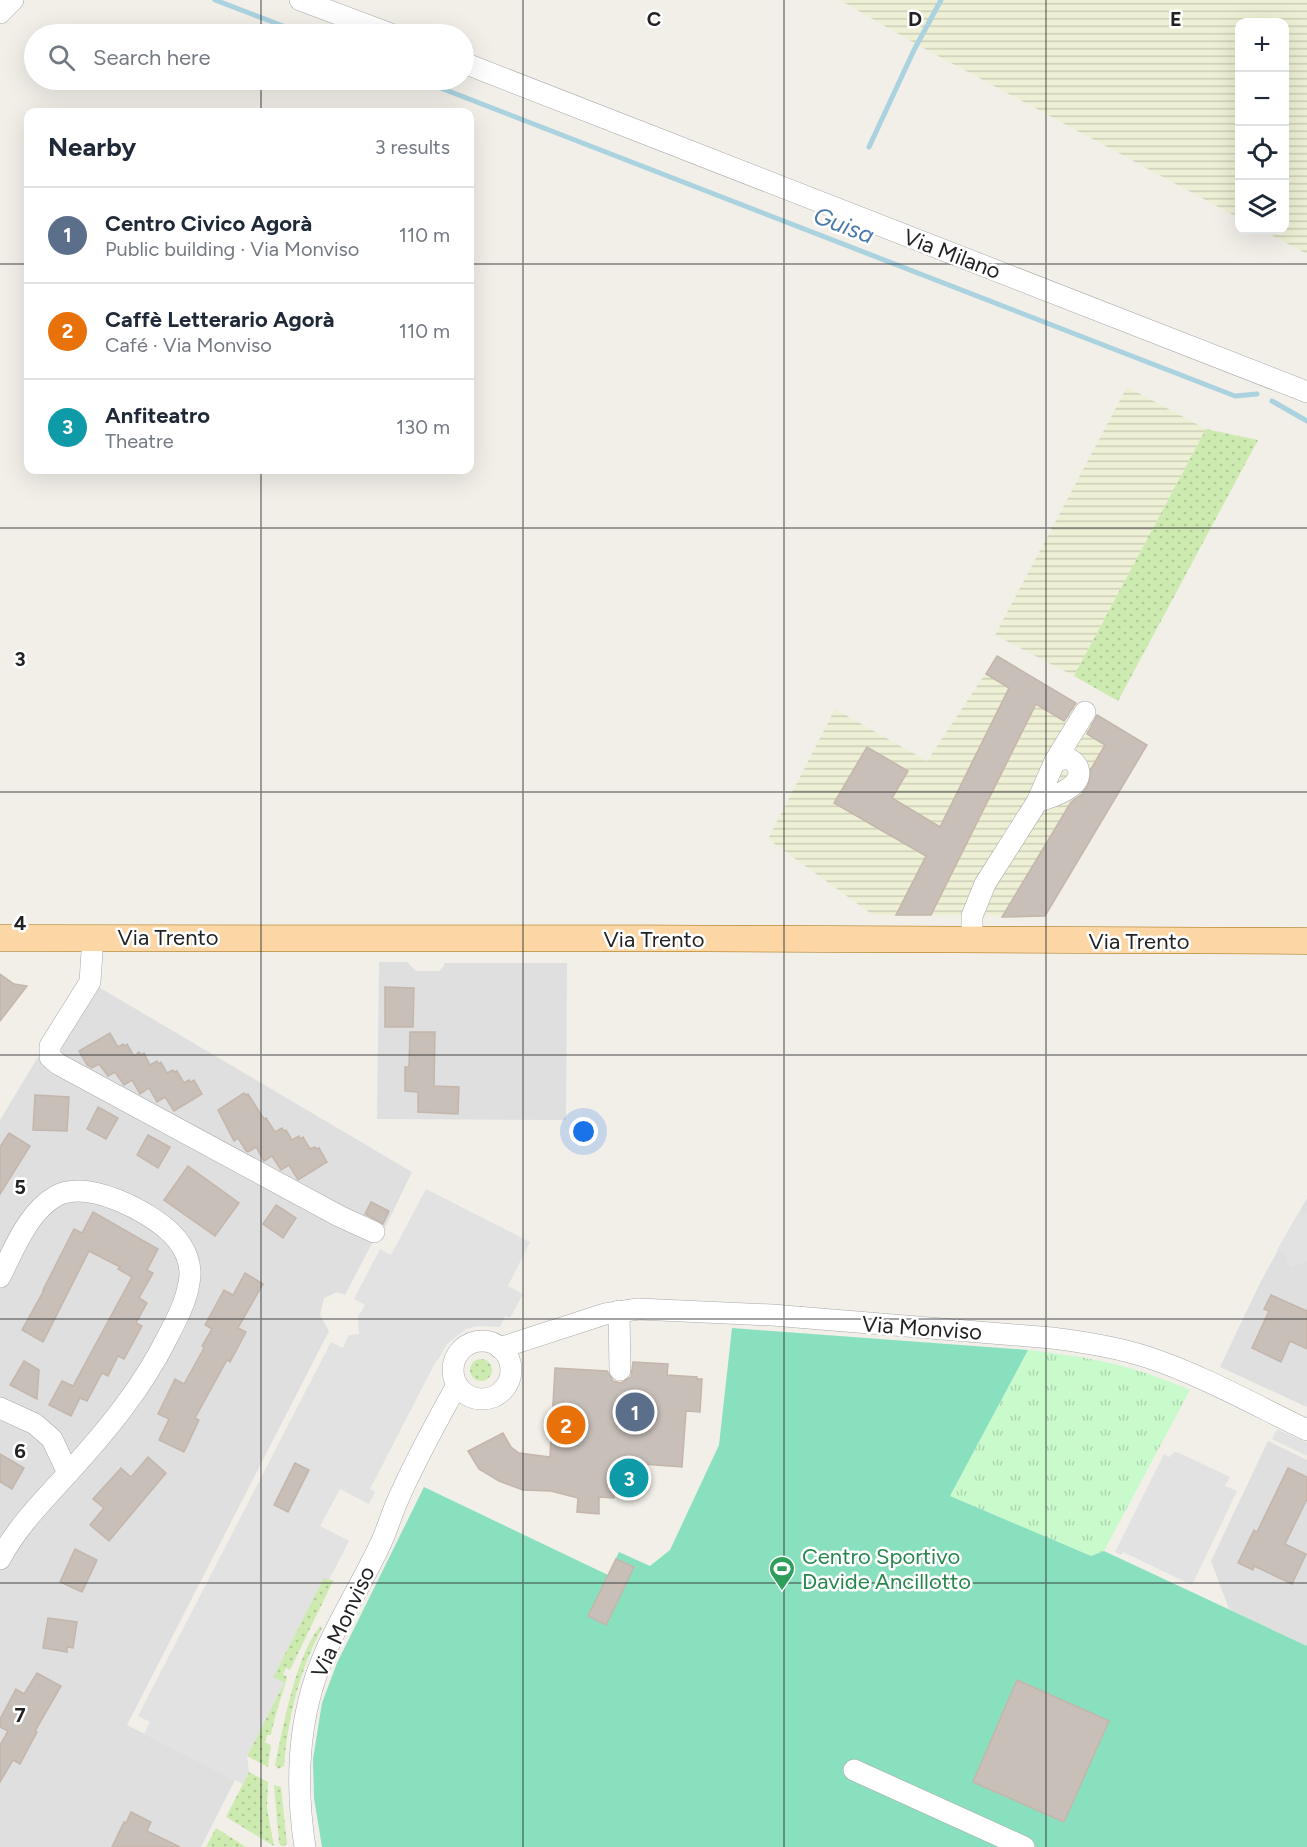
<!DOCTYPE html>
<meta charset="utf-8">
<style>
:root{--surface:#fff;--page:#f2f2f3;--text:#1f2937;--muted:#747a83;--line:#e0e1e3;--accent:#d40000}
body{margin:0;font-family:Figtree,sans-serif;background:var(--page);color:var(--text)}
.controls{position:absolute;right:18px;top:18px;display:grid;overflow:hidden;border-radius:12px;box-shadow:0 6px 24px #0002}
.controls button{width:54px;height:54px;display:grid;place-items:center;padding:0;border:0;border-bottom:2px solid var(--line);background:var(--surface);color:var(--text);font:30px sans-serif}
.you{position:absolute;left:584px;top:1132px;width:21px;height:21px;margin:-15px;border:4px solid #fff;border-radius:50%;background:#1a73e8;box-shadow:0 0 0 9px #1a73e833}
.badge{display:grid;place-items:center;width:39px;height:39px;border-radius:50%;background:var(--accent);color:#fff;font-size:20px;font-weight:700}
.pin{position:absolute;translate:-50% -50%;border:3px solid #fff;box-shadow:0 2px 6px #0006}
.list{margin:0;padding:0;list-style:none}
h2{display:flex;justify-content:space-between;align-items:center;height:78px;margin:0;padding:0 24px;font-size:26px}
h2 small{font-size:20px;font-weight:400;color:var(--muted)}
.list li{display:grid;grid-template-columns:39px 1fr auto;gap:18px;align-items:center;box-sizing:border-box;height:96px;padding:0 24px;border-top:2px solid var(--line)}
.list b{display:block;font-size:22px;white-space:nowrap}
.list p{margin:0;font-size:20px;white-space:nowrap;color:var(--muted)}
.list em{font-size:20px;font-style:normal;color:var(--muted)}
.icon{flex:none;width:33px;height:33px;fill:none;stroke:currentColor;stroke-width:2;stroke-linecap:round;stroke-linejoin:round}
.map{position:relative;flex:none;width:1307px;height:1847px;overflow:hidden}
.search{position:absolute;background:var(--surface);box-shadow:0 6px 24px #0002;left:24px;top:24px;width:450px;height:66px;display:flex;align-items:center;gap:15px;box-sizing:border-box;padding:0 21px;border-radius:33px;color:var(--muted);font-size:22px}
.panel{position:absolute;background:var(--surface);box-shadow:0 6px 24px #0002;left:24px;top:108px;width:450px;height:366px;border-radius:12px}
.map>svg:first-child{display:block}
</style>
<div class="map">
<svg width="1307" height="1847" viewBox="0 0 1307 1847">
<defs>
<pattern id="farmland-rules" width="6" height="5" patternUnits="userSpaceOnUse" patternTransform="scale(1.5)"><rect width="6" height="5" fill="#eef0d5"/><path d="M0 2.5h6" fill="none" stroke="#ccceb7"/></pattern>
<pattern id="grass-dots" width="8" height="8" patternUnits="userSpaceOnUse" patternTransform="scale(1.5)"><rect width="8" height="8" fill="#cdebb0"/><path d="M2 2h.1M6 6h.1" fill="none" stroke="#b0c997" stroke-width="1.8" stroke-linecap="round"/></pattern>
<pattern id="park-tufts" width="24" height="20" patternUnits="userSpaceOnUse" patternTransform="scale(1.5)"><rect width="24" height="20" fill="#c8facc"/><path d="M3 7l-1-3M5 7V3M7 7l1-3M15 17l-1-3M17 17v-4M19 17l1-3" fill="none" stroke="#acd6af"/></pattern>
</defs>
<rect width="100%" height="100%" fill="#f2efe9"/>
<g fill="#e0dfdf">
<path d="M379 962H407L416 971H439L444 966V963H567L566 1120 377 1119Z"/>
<path d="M85 979 412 1172 383 1232 379 1230 345 1295 337 1292 324 1298 320 1315 329 1331 127 1725 235 1780 201 1847H0V1120Z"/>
<path d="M1307 1198V1407L1220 1367 1261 1281Z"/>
<path d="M1268 1441 1307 1460V1646L1229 1609 1211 1561Z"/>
</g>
<g fill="url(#farmland-rules)">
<path d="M840 0H1307V254L1262 230H1284V22H1240L1239 218 916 44Z"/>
<path d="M1127 387 1206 429 1074 676 995 635Z"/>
<path d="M997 656 1078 705 1085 712 1094 718 1096 715 1147 745 1045 916 873 915 768 839 835 709 927 761Z"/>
</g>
<g fill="url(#grass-dots)">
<path d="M1206 429 1258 440 1118 701 1074 676Z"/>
<circle cx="481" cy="1370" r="11"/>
<path d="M324 1577 333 1581 290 1670 286 1668 283 1674 287 1677C282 1696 275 1714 271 1735H267L265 1743 271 1745 268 1767 247 1756 284 1683 273 1677Z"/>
<path d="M320 1626 322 1628C299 1672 288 1717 284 1766L278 1769 275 1765C284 1724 295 1658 320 1626Z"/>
<path d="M249 1772 268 1782 267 1808 274 1846 226 1817Z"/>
<path d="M274 1785 281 1787 287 1844 283 1846H281L279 1843Z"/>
<path d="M216 1828 246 1847H206Z"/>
</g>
<path fill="url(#park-tufts)" d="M1028 1350C1089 1357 1133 1365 1190 1390L1104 1551 1091 1556 950 1496Z"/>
<path fill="#88e0be" d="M732 1328 1028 1350 950 1496 1091 1556 1104 1551 1307 1646V1847H322L314 1798 313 1759 322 1703 337 1663 424 1487 608 1575 619 1552 650 1566 670 1550 719 1445Z"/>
<g fill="#e2e2e2">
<path d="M426 1189 530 1242 508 1286 523 1294 510 1318 505 1316 500 1327 477 1326 466 1329 447 1344 438 1360 436 1361 370 1489 375 1492 369 1504 340 1489 320 1526 349 1541 329 1580 324 1578 273 1677 284 1683 247 1756 249 1772 243 1784 144 1734 150 1722 138 1716 331 1342 343 1348 349 1335 359 1334 358 1317 365 1305 354 1299 380 1249 391 1255Z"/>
<path d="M1307 1212V1261L1290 1268 1285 1254 1277 1250 1297 1215Z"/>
<path d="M1277 1429 1307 1443V1456L1272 1439Z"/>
<path d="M1175 1452 1179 1453 1230 1477 1225 1486 1237 1491 1192 1585 1123 1552 1121 1555 1115 1552 1164 1454 1169 1457Z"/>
</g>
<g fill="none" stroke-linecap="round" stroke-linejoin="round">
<g stroke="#aad3df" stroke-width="5">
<path d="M215 0 304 34"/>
<path d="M420 80 1235 396 1257 394"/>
<path d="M869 147 914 50 941 0"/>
<path d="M1272 401 1307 421"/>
</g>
</g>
<g fill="#c7bfb8" stroke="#c4b6ab" stroke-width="1.5">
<path d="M997 656 1076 703 1064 721 1036 704 931 915H896L926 856 834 803 867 747 908 771 892 798 940 827 1009 688 986 674Z"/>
<path d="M1097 715 1147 745 1045 916 1002 917 1071 802 1082 794 1088 785 1091 769 1105 745 1087 734Z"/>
<path d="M0 974 14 984 27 986 0 1021Z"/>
<path d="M385 987 414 988 413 1027H385Z"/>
<path d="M410 1032H435L434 1086 459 1087 458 1114 418 1112V1092L405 1091V1067H409Z"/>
<path d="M110 1033 118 1047 123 1044 124 1046 127 1044 134 1056 139 1052 141 1055 144 1053 150 1065 157 1061 158 1064 161 1062 167 1073 173 1070 174 1072 177 1071 184 1083 189 1080 191 1082 194 1080 202 1094 174 1111 165 1097 157 1102 149 1088 140 1094 132 1080 124 1085 115 1072 108 1076 99 1064 92 1068 87 1065 79 1051Z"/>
<path d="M244 1093 246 1095 248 1094 264 1119 266 1118 275 1132 282 1128 284 1131 286 1130 292 1140 299 1136 300 1139 303 1137 310 1149 315 1147 316 1149 319 1148 327 1162 298 1180 289 1165 281 1170 272 1156 264 1161 256 1147 248 1152 246 1151 238 1138 234 1141 218 1110Z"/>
<path d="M35 1095 69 1097 67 1131 33 1130Z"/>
<path d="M98 1107 118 1118 106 1139 87 1129Z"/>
<path d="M9 1133 30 1146 0 1194V1147Z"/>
<path d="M148 1135 170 1147 158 1168 137 1155Z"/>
<path d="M188 1166 239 1203 215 1236 164 1200Z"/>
<path d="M371 1202 389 1211 383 1224 365 1214Z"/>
<path d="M276 1205 296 1218 283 1238 263 1224Z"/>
<path d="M93 1212 158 1249 147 1270 153 1273 139 1298 147 1303 136 1323 142 1326 124 1359 118 1356 108 1376 102 1373 87 1401 80 1398 71 1416 49 1405 62 1381 73 1386 132 1277 118 1269 120 1267 89 1251 43 1342 22 1330 44 1290H43L74 1229 82 1233Z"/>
<path d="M245 1273 263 1284 238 1328 246 1332 230 1362 227 1360 195 1418 199 1420 184 1452 159 1440 169 1419 158 1414 175 1379 184 1384 204 1348 202 1346 212 1329 205 1325 224 1290 233 1295Z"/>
<path d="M1271 1295 1307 1311V1349L1290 1341 1281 1362 1252 1348 1269 1311 1264 1309Z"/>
<path d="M24 1361 39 1370 37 1399 10 1385Z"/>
<path d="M633 1362 668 1364 667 1375 697 1377V1379H702L700 1412 686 1411 682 1467 615 1462 614 1498 599 1497V1514L577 1512 578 1498 551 1491 523 1490 499 1481 479 1469 468 1451 503 1433 511 1447 519 1453 550 1457 555 1368 607 1371 613 1381 621 1383 631 1377Z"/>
<path d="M0 1454 24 1468 12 1489 0 1482Z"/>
<path d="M148 1457 166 1473 109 1541 90 1525 104 1508 93 1499 121 1468 131 1477Z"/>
<path d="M295 1463 309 1470 288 1512 274 1505Z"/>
<path d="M1288 1468 1307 1477V1499L1285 1544 1306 1554 1292 1584 1254 1566 1253 1570 1238 1563 1254 1530 1257 1532Z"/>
<path d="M75 1549 97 1560 82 1592 60 1582Z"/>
<path d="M616 1559 634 1567 606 1625 588 1616Z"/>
<path d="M48 1618 77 1622 73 1648 67 1647V1652L43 1648Z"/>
<path d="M37 1673 61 1686 35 1731 37 1732 20 1764 13 1760 0 1782V1745L8 1731 0 1727V1719L16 1689 24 1694Z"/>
<path d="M1017 1680 1109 1721 1064 1822 973 1782Z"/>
<path d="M131 1812 151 1822 147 1831 180 1847H112L124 1822 126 1823Z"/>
</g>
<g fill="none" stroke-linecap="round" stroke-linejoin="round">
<defs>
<g id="minor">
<path d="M300 0 391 34"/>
<path d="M0 13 13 0"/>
<path d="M464 63 1307 392"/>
<path d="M1037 802C1047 798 1060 795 1069 788 1083 779 1082 764 1067 758L1055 761"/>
<path d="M93 937 90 982 50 1046V1057L58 1064 339 1216 374 1232"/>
<path d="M972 941V916L985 884 1037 802 1055 761 1085 712"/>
<path d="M0 1277C14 1249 28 1212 56 1196 88 1179 149 1211 172 1234 185 1247 193 1265 189 1283 186 1302 176 1321 167 1338 142 1388 108 1429 71 1470 46 1498 18 1525 0 1559"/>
<path d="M619 1311 620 1370"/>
<circle cx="482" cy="1370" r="29"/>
<path d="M500 1348 605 1314 638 1309 772 1315 1052 1338C1084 1342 1116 1347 1147 1357 1202 1375 1255 1405 1307 1430"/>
<path d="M0 1408 35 1424 52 1439 68 1473"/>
<path d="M854 1770 1024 1847"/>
<path d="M305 1847C296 1789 297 1732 316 1676 331 1632 358 1591 378 1549 386 1534 390 1518 397 1502 414 1462 436 1423 457 1385"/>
</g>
<path id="major" d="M0 938C436 935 871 941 1307 941"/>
</defs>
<use href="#minor" stroke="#a9a9a9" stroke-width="22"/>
<use href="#major" stroke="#a06b00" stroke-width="27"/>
<use href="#minor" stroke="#fff" stroke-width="21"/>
<use href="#major" stroke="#fcd6a4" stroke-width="26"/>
</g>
<path fill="none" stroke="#222" stroke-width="1.5" stroke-opacity="0.55" d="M261 0V34M523 0V1847M784 0V1847M1046 0V1847M261 80V112M0 264H28M470 264H1307M261 470V1847M0 528H1307M0 792H1307M0 1055H1307M0 1319H1307M0 1583H1307"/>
<defs>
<symbol id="stadium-pin" viewBox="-11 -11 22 30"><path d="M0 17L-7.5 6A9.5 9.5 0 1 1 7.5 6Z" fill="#2e9e5b" stroke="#fff"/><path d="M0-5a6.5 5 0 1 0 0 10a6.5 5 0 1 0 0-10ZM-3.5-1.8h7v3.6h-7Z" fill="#fff"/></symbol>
</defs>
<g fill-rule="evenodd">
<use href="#stadium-pin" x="767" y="1554" width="30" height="40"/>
</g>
<g text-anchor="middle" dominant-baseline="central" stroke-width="5" stroke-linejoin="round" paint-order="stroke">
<g font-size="22" fill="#222" stroke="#fff">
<text transform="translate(952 254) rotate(21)">Via Milano</text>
<text x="168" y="937">Via Trento</text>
<text x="654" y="939">Via Trento</text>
<text x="1139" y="941">Via Trento</text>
<text transform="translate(922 1328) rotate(4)">Via Monviso</text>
<text transform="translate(343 1622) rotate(-65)">Via Monviso</text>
</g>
<g font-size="22" fill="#27864d" stroke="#fff" text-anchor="start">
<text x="802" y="1556">Centro Sportivo<tspan x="802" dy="25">Davide Ancillotto</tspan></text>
</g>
<g font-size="24" font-style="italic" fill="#4a7aab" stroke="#fff">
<text transform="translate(844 225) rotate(21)">Guisa</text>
</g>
</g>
<g font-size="20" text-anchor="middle" font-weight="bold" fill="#222" stroke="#fff" stroke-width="5" stroke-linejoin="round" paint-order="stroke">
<text x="654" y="26">C</text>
<text x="915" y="26">D</text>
<text x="1176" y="26">E</text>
<text x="20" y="666">3</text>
<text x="20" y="930">4</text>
<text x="20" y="1194">5</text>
<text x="20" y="1458">6</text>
<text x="20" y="1722">7</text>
</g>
</svg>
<div class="controls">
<button>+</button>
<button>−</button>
<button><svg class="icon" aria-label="locate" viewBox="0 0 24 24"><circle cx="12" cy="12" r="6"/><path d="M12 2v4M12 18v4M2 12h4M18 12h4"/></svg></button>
<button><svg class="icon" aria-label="layers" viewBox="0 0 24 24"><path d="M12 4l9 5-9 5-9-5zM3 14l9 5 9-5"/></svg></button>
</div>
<div class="you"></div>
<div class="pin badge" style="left:635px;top:1412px;background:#5c6f8a">1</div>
<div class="pin badge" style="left:566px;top:1425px;background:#e8710a">2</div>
<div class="pin badge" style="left:629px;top:1478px;background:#0f9aa8">3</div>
<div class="search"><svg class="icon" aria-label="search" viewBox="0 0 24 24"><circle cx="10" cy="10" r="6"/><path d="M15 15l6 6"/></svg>Search here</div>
<section class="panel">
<h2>Nearby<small>3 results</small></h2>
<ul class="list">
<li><span class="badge" style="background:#5c6f8a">1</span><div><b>Centro Civico Agorà</b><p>Public building · Via Monviso</p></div><em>110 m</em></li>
<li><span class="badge" style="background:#e8710a">2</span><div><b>Caffè Letterario Agorà</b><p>Café · Via Monviso</p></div><em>110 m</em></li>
<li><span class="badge" style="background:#0f9aa8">3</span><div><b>Anfiteatro</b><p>Theatre</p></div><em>130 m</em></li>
</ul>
</section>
</div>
